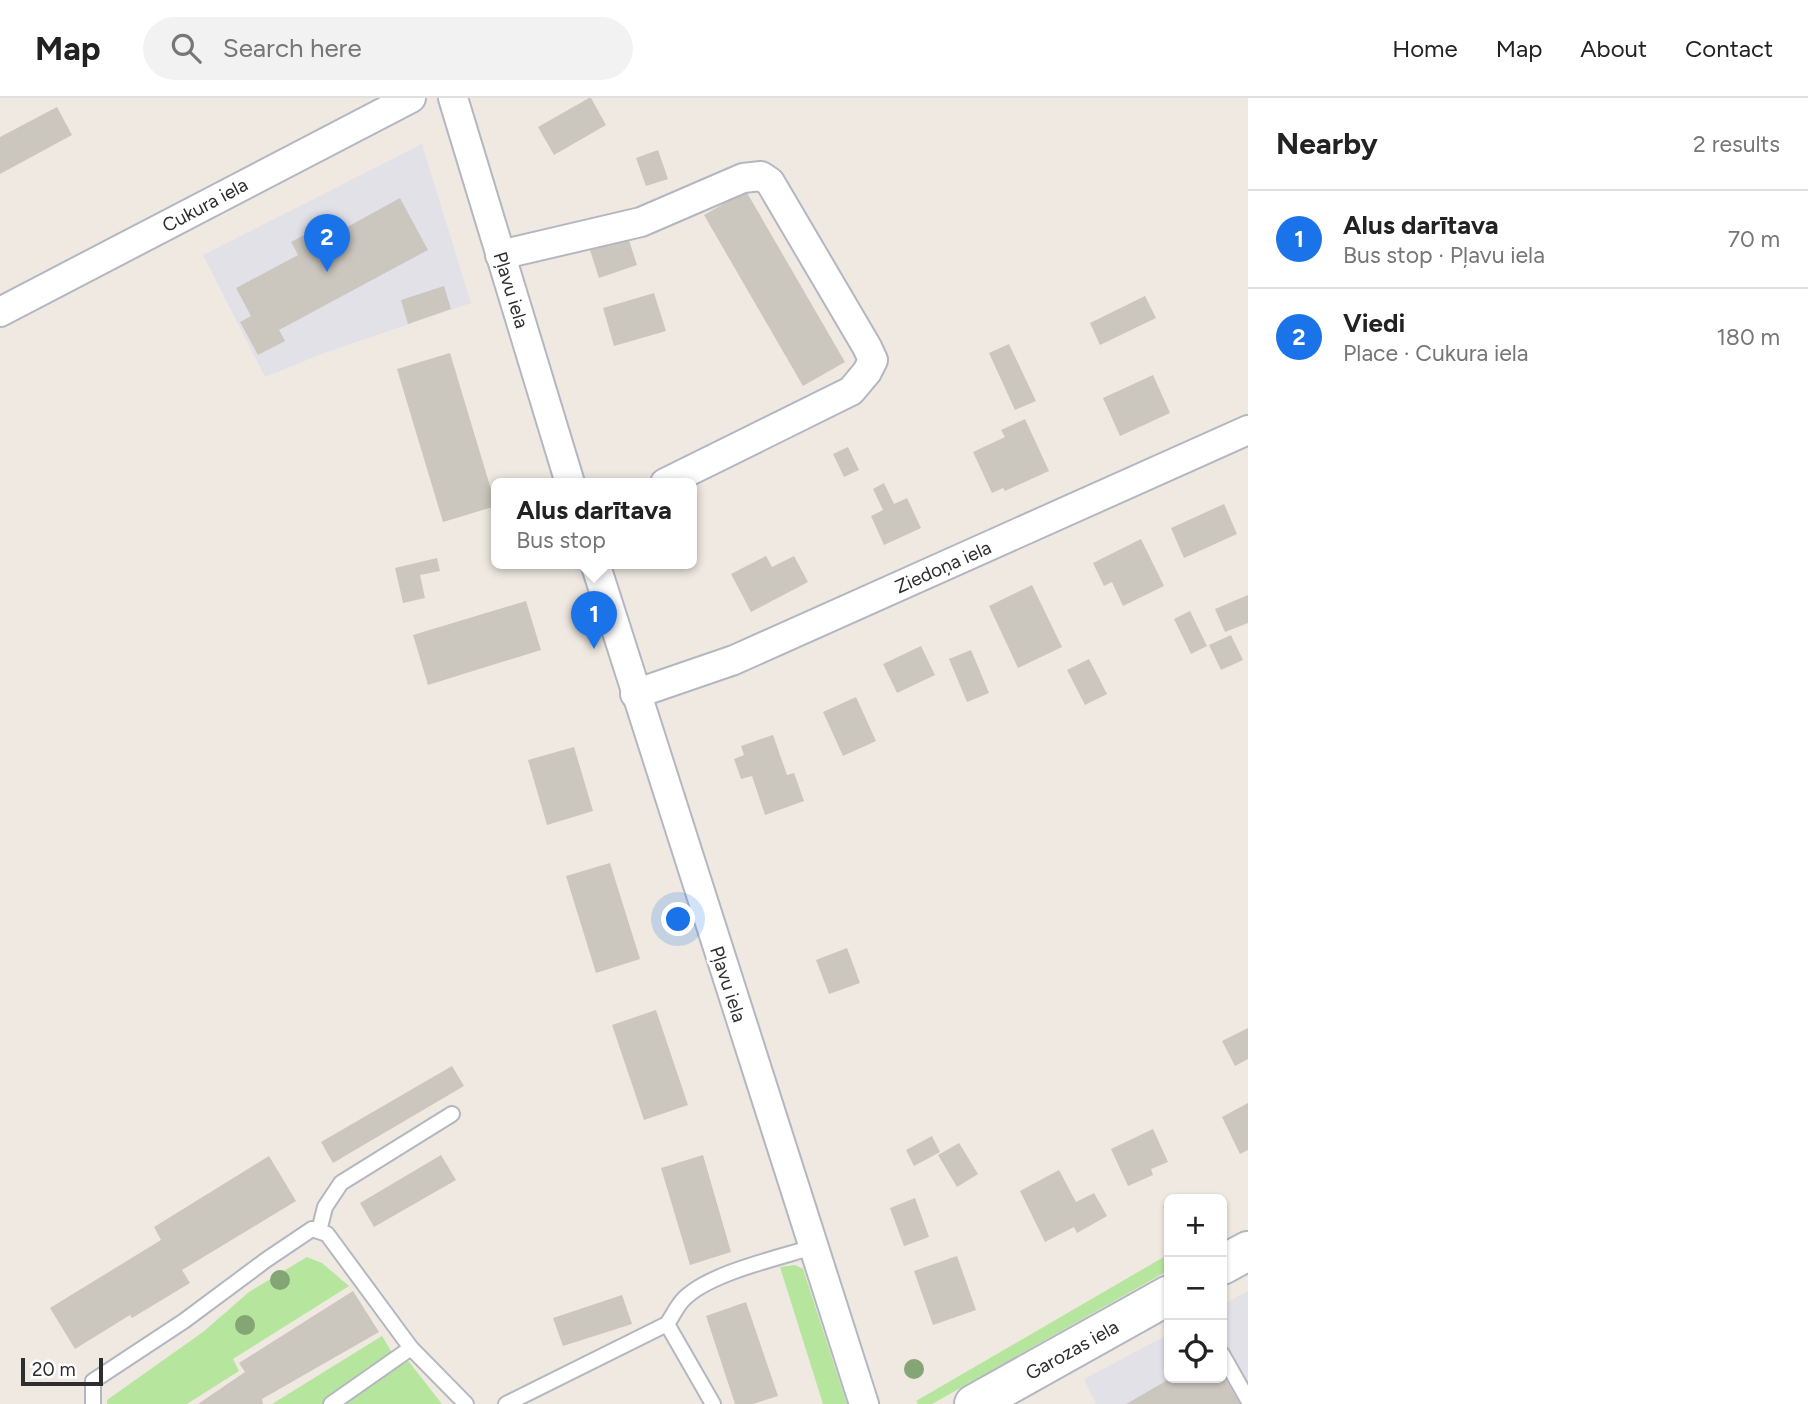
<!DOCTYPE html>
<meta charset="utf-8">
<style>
:root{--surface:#fff;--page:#f2f2f2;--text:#222;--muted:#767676;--line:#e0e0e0;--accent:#1a73e8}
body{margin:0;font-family:Figtree,sans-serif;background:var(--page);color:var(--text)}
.controls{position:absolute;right:21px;bottom:21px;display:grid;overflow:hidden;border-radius:10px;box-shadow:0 2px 5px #0004}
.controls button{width:63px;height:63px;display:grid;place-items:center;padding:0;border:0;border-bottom:2px solid var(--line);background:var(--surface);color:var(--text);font:35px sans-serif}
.scale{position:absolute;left:21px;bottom:18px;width:82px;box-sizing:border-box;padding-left:7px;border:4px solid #2e2e2e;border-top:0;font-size:19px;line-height:24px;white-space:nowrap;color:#2e2e2e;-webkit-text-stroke:5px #fff;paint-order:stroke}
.you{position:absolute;left:679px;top:822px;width:24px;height:24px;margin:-18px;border:5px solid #fff;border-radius:50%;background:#1a73e8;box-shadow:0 0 0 10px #1a73e833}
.badge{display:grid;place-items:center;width:46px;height:46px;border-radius:50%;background:var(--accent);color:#fff;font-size:23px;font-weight:700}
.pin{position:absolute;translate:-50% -58px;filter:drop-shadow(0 2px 4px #0008)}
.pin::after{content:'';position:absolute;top:37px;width:24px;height:21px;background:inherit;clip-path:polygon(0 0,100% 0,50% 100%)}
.popup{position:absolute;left:491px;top:380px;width:206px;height:91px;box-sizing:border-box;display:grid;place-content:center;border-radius:10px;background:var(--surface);filter:drop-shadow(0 2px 5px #0005);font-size:23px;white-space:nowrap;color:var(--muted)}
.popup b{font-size:26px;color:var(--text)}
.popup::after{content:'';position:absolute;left:50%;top:100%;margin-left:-14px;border:14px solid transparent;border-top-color:var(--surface)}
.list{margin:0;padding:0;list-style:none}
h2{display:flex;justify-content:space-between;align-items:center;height:91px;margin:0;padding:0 28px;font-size:30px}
h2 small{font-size:23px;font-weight:400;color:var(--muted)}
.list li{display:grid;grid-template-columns:46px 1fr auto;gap:21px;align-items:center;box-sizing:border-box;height:98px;padding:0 28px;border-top:2px solid var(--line)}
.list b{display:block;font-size:26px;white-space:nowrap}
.list p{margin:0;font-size:23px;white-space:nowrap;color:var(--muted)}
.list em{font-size:23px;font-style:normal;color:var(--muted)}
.icon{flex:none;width:38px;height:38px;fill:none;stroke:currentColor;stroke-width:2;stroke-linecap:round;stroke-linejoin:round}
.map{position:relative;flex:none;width:1248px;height:1306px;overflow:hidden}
header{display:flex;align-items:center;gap:42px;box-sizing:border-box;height:98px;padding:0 35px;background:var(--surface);border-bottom:2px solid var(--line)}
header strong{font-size:33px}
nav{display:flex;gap:38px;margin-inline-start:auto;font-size:24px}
.search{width:490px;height:63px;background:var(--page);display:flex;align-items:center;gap:18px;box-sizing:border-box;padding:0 24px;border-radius:38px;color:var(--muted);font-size:26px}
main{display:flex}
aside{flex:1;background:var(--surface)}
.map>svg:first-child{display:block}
</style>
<header>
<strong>Map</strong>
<div class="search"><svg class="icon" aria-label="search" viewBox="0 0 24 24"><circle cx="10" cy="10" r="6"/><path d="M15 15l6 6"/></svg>Search here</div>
<nav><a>Home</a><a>Map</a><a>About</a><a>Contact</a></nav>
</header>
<main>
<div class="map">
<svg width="1248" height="1306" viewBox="0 0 1248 1306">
<rect width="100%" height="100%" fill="#efe9e1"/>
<g fill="#e3e1e8">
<path d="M422 46 471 205 324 255 265 279 203 157Z"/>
<path d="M1248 1193V1306H1096L1084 1281 1169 1236V1280H1222V1207Z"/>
</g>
<g fill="#b6e59e">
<path d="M1169 1156V1172L932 1306H918L916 1303Z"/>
<path d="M307 1159 322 1165 349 1188 233 1261 239 1273 187 1306H107V1302L203 1234 249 1194Z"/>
<path d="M795 1167 803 1171 847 1306H823L780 1169Z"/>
<path d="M382 1238 394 1258 324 1306H272Z"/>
<path d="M406 1260 442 1306H340Z"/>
</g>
<g fill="#cbc7bf">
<path d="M589 0H591L606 27 554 57 538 29Z"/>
<path d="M57 9 72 37 0 76V39Z"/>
<path d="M658 52 668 81 646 88 636 60Z"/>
<path d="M746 93 845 264 803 288 704 117Z"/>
<path d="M400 100 428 152 279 232 285 243 258 257 240 224 251 218 236 190 298 157 291 144 334 121 340 133Z"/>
<path d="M627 136 637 167 599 180 589 149Z"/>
<path d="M444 188 451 211 408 226 401 202Z"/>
<path d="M654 195 666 233 614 248 603 210Z"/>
<path d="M1145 198 1156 220 1100 247 1090 225Z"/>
<path d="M1009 246 1036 303 1015 312 989 255Z"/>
<path d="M450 255 496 408 443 424 397 271Z"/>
<path d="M1153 277 1170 315 1120 338 1103 300Z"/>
<path d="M1025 321 1049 373 1005 393 1003 390 992 395 973 354 1005 339 1001 332Z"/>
<path d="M848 349 859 372 844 379 833 356Z"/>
<path d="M884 385 894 406 907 400 921 430 884 447 871 418 883 412 873 391Z"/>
<path d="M1224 406 1237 436 1184 460 1171 430Z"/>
<path d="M1141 441 1164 488 1123 508 1112 484 1104 488 1093 465Z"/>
<path d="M766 458 772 469 794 458 808 484 751 514 731 476Z"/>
<path d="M437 460 440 473 420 477 425 500 403 505 395 470Z"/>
<path d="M1032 487 1062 549 1018 570 989 508Z"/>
<path d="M1248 497V525L1225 534 1215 511Z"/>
<path d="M526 503 541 552 428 587 413 537Z"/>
<path d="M1190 513 1207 548 1191 556 1174 521Z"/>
<path d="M1231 537 1243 562 1221 572 1209 547Z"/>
<path d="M921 548 935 577 897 595 883 566Z"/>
<path d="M971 552 989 595 967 604 949 561Z"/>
<path d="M1089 561 1107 596 1085 607 1067 572Z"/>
<path d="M856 599 876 643 843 658 823 614Z"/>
<path d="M773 637 787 677 794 675 804 703 765 717 752 678 741 681 734 661 744 657 741 648Z"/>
<path d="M574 649 593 713 547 727 528 662Z"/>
<path d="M610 765 640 861 596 875 566 778Z"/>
<path d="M847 850 860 885 829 896 816 862Z"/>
<path d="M656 912 688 1007 644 1022 612 927Z"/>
<path d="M1248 930V961L1235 968 1222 943Z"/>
<path d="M452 968 464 988 333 1065 321 1044Z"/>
<path d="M1248 1005V1052L1240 1056 1222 1019Z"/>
<path d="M1153 1031 1168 1064 1151 1071 1153 1077 1128 1088 1111 1051Z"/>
<path d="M932 1038 940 1054 914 1068 906 1052Z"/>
<path d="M959 1045 978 1076 957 1089 938 1057Z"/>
<path d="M441 1057 456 1082 374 1129 360 1105Z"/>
<path d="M703 1057 731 1154 690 1167 661 1070Z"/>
<path d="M269 1058 296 1103 182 1172 190 1185 132 1220 130 1217 75 1251 50 1210 161 1142 154 1129Z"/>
<path d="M1059 1072 1076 1104 1094 1095 1107 1118 1077 1135 1074 1129 1045 1144 1020 1093Z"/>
<path d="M915 1100 929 1139 904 1148 890 1110Z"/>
<path d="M957 1158 976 1212 933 1227 914 1173Z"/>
<path d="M353 1193 379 1234 262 1301 263 1306H198L245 1274 239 1265Z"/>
<path d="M622 1197 632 1226 563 1248 553 1220Z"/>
<path d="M746 1204 778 1298 753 1306H735L706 1218Z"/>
<path d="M1222 1275 1240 1306H1126L1171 1280H1222Z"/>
</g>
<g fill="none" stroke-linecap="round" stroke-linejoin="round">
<defs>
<g id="service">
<path d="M319 1133 325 1109 341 1085 452 1016"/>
<path d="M667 1226 713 1306"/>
<path d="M1222 1256 1248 1302"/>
<path d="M93 1306V1283L184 1223 266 1162 312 1131 327 1136 411 1250 466 1306"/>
<path d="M331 1306 411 1250"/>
<path d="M506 1306 667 1226C672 1219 676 1210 682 1203 705 1176 778 1160 813 1149"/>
</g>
<g id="minor">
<path d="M453 0 570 385"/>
<path d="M500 157 641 124 743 80 761 78 770 84 867 249 873 262 867 274 851 293 665 385"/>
<path d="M0 214 411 0"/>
<path d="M595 465 864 1306"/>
<path d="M635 596 734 562 1248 332"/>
</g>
<g id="secondary">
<path d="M1222 1167 1248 1153"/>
<path d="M974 1306 1169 1197"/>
</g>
</defs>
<use href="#service" stroke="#b4b7c1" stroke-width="18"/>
<use href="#minor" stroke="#b4b7c1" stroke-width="32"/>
<use href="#secondary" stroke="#b4b7c1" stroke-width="42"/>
<use href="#service" stroke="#fff" stroke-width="14"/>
<use href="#minor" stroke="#fff" stroke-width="28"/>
<use href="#secondary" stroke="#fff" stroke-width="38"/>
</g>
<g fill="#84a574">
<circle cx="280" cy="1182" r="10"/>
<circle cx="245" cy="1227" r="10"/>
<circle cx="914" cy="1271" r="10"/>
</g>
<g text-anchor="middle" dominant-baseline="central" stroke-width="6" stroke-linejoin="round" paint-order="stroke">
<g font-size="19" fill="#2e2e2e" stroke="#fff">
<text transform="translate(205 107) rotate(-28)">Cukura iela</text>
<text transform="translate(511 192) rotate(73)">Pļavu iela</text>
<text transform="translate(943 469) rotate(-24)">Ziedoņa iela</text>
<text transform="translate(728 886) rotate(72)">Pļavu iela</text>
<text transform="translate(1072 1252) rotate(-29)">Garozas iela</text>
</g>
</g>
</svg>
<div class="controls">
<button>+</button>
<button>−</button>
<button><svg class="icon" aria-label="locate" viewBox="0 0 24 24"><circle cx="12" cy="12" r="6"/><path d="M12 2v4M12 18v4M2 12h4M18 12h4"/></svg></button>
</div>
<div class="scale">20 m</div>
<div class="you"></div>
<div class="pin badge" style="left:594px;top:551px">1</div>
<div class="popup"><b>Alus darītava</b>Bus stop</div>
<div class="pin badge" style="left:327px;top:174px">2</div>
</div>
<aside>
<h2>Nearby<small>2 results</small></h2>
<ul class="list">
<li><span class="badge">1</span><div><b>Alus darītava</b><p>Bus stop · Pļavu iela</p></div><em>70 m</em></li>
<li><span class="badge">2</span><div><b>Viedi</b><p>Place · Cukura iela</p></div><em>180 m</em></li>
</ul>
</aside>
</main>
